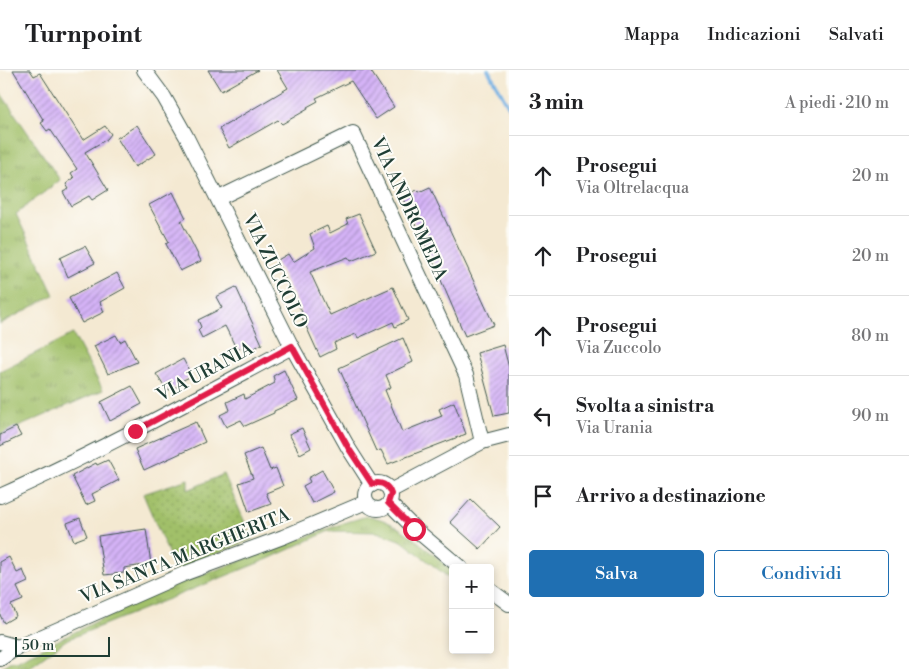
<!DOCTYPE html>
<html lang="it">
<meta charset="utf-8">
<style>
:root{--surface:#fff;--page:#f2f2f2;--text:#202124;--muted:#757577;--line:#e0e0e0;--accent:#1f6fb2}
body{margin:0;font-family:"Libre Bodoni",serif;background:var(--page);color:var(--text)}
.controls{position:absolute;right:15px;bottom:15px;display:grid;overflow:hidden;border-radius:5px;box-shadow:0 2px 8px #0003}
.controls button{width:45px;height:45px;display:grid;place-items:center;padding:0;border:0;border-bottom:1px solid var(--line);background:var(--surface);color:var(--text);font:25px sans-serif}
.scale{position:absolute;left:15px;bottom:12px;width:95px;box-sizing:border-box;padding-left:5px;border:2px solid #1f3d34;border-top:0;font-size:14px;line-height:18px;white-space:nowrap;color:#1f3d34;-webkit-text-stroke:4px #fdfcf7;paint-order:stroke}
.stop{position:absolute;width:15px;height:15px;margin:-11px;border:4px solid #e11d48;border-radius:50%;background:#fff}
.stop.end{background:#e11d48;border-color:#fff;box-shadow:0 1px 5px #0008}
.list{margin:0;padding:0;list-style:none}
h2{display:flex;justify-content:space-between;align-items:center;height:65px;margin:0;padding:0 20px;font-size:21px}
h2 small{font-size:16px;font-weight:400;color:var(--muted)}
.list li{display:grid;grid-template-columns:32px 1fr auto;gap:15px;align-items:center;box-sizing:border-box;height:80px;padding:0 20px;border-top:1px solid var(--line)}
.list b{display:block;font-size:19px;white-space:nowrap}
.list p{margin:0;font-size:16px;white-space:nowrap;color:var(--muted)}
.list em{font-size:16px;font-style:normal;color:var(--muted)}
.actions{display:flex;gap:10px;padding:15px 20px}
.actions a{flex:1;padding:11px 0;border:1px solid var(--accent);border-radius:5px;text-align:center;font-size:18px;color:var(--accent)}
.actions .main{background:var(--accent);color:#fff}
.icon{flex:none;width:28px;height:28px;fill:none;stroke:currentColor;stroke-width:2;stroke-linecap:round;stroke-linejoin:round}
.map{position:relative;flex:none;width:509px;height:599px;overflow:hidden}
header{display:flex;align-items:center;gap:30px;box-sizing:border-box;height:70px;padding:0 25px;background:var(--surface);border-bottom:1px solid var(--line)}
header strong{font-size:24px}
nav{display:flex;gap:28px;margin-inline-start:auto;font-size:18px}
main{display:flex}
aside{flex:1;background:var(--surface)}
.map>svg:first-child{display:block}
</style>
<header>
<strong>Turnpoint</strong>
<nav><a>Mappa</a><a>Indicazioni</a><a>Salvati</a></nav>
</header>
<main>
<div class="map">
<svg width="509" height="599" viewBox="0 0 509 599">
<defs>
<pattern id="grass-tufts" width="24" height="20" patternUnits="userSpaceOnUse" patternTransform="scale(1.25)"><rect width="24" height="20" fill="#a1c069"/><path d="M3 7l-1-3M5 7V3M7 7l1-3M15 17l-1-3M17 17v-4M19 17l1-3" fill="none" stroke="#839d57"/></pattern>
<pattern id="garden-dots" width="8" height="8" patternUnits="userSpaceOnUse" patternTransform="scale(1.25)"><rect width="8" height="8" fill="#a1c069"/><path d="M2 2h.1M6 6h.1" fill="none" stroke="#839d57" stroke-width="1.8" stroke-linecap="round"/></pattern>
<pattern id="building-hatch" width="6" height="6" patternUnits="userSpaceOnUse" patternTransform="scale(1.25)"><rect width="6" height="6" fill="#d5b3f7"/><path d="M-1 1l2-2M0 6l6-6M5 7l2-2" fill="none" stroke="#ac93c9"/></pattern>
</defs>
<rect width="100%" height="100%" fill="#fdfcf7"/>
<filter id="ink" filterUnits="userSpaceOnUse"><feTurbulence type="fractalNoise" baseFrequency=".02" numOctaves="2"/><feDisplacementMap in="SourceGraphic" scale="10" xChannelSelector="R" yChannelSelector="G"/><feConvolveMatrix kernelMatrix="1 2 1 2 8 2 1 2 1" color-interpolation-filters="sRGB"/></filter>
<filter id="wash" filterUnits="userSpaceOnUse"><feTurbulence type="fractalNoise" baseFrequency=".0096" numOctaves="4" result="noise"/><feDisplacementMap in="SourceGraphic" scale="20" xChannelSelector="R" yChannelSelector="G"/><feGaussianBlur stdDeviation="1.12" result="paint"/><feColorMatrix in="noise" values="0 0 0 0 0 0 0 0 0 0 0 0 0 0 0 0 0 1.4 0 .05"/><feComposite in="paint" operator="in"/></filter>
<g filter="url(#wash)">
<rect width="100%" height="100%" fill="#f4e9d2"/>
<g fill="url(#grass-tufts)" stroke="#607e4e">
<path d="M0 22 60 110 16 144 54 225 0 254Z"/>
<path d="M73 264 103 320 0 365V301Z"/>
<path d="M367 446C398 449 429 482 453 501V511L402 471 377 462 329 461 268 489 66 570 26 599H0L9 592 18 590 156 522 344 453Z"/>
</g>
<path fill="url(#garden-dots)" stroke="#607e4e" d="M224 404 252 469 176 501 143 424 188 409V420Z"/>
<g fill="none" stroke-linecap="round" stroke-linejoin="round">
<path stroke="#6eade1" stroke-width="4" d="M488 0 509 37"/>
</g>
<g id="blocks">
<g fill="url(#building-hatch)">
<path d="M13 0H30L34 6 40 3 83 70 105 56 111 64 107 69 85 82 108 120 92 130 89 126 71 136 63 122 69 119 66 114 74 108 71 103 77 99 50 59 47 61 41 53 44 51Z"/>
<path d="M208 0H258L221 21Z"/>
<path d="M277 0H370L394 37 376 49 351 11 316 28 318 31 307 37 308 39 282 54 278 50 229 78 219 59 288 18Z"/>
<path d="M137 55 156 84 135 97 117 68Z"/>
<path d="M430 117 494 255 465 266 431 187 402 127 417 120 419 122Z"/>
<path d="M173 122 186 148 181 151 201 191 180 201 166 174 169 172 149 135Z"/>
<path d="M359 144 376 181 351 191 348 187 310 202 330 245 393 217 408 250 395 257 393 252 358 268 356 264 334 273 336 279 320 287 300 243 302 242 276 191 288 184 293 192 315 178 310 164 327 156 330 163 348 154 346 149Z"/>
<path d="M85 176 95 193 68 207 60 188Z"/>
<path d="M117 203 125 218 100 232 104 242 82 253 69 228Z"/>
<path d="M236 217 262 274 247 282 244 277 237 280 225 256 202 268 198 260 201 257 198 250 222 238 216 227Z"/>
<path d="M116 265 120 272 125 269 137 292 108 304 94 276Z"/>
<path d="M403 268 413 292 386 305 391 317 385 320 402 362 442 346 439 339 454 332 466 364 388 394 381 380 376 381 339 298Z"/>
<path d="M503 275 509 298V343L494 346 477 283Z"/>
<path d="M183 289 192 306 181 311 183 314 167 321 156 304Z"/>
<path d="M284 300 298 330 274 341V343L245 356 241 350 226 357 220 345 230 340 227 332 244 324 245 329 275 313 273 306Z"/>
<path d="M132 316 142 334 110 351 101 332Z"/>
<path d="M196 352 205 372 144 400 135 379Z"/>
<path d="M16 357 21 366 0 376V365Z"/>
<path d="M302 358 311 378 300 384 289 364Z"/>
<path d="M261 378 270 400 276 398 283 416 266 423 271 434 249 442 239 413 253 408 244 385Z"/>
<path d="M108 390 119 410 92 424 95 431 86 435 72 406 96 393 97 395Z"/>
<path d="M322 400 334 422 312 433 303 416 310 412 308 408Z"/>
<path d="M471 429 500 457 480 479 450 452Z"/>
<path d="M80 448 87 466 74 471 67 453Z"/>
<path d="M146 459 151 494 124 498V503L104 505 98 466Z"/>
<path d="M9 487 17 503 23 500 28 512 17 517 23 530 11 535 16 546 4 553 0 545V492Z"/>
</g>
</g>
</g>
<g filter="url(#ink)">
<use href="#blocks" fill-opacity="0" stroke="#3f574c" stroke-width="1"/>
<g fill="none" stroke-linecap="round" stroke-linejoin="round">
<defs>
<g id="minor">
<path d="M144 0 164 27 186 66 292 277 349 379 372 415"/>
<path d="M219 128 353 63 466 305 482 372"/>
<circle cx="378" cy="426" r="13"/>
<path d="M390 421 482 372 509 365"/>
<path d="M0 426C100 381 196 328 292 277"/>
<path d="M389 433 415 459 461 498"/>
<path d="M490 520 509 534"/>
<path d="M0 572 18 577"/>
<path d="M0 589 18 577 186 503 283 467 366 432"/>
</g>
</defs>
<use href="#minor" stroke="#3f574c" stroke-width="16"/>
<use href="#minor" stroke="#fff" stroke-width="14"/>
</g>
</g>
<g fill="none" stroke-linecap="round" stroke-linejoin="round" filter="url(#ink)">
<path stroke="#e11d48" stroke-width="6" d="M135 361 292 276 349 379 372 414C381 411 388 415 391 424L388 433 414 459"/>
</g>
<g text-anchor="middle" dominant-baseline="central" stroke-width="4" stroke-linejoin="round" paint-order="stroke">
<g font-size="18" fill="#1f3d34" stroke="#fdfcf7">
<text transform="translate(409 139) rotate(65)">VIA ANDROMEDA</text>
<text transform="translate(275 201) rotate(64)">VIA ZUCCOLO</text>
<text transform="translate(205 302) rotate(-28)">VIA URANIA</text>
<text transform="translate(185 486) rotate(-22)">VIA SANTA MARGHERITA</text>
</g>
</g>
</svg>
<div class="controls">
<button>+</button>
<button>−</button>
</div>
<div class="scale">50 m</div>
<div class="stop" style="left:414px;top:459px"></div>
<div class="stop end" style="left:135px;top:361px"></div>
</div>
<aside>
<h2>3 min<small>A piedi · 210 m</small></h2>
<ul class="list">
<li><svg class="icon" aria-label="ahead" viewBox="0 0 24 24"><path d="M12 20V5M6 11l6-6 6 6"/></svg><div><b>Prosegui</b><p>Via Oltrelacqua</p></div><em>20 m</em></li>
<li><svg class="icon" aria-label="ahead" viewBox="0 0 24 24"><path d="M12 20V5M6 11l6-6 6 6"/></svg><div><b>Prosegui</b></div><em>20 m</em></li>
<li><svg class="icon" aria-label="ahead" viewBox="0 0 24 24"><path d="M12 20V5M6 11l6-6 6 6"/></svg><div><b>Prosegui</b><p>Via Zuccolo</p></div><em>80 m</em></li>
<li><svg class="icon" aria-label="left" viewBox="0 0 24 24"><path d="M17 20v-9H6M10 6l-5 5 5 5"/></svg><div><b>Svolta a sinistra</b><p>Via Urania</p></div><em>90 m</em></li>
<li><svg class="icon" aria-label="arrive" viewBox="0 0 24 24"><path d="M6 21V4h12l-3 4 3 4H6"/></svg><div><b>Arrivo a destinazione</b></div></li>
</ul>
<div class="actions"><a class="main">Salva</a><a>Condividi</a></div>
</aside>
</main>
